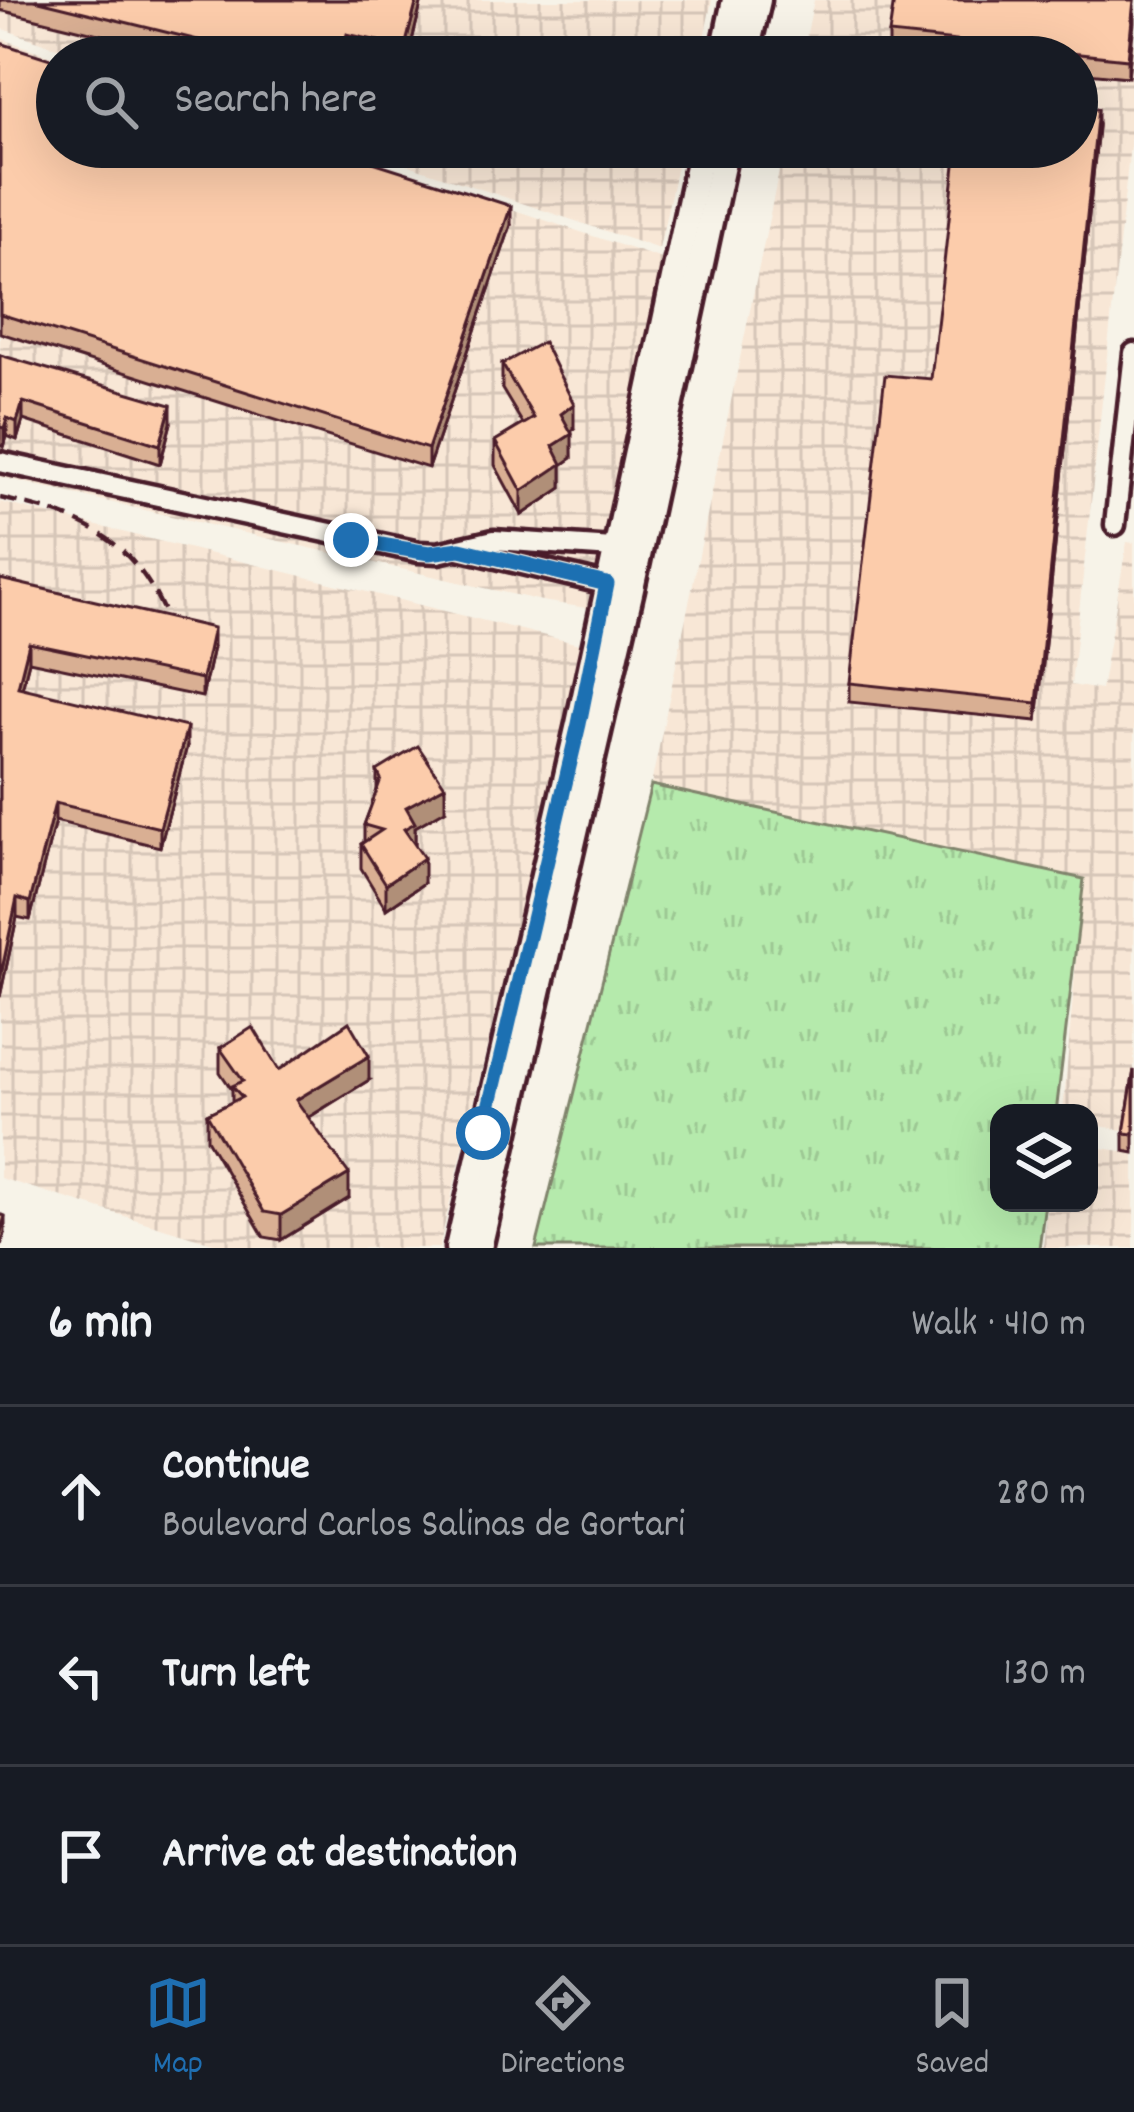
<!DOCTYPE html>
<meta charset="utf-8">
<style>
:root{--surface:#171b24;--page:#242831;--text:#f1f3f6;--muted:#9ea1a6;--line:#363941;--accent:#1f6fb2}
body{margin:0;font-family:Dekko,sans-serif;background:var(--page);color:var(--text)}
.controls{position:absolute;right:36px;bottom:36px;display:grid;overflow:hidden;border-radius:24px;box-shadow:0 12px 48px #0002}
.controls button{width:108px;height:108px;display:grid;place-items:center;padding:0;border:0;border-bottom:3px solid var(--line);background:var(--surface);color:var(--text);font:60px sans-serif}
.stop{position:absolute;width:36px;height:36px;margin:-27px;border:9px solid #1f6fb2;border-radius:50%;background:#fff}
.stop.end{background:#1f6fb2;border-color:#fff;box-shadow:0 3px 12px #0008}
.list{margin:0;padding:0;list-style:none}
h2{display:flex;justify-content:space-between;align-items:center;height:156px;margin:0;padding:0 48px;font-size:51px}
h2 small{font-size:39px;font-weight:400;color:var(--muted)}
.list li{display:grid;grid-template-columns:78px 1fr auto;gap:36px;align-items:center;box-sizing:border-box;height:180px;padding:0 48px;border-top:3px solid var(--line)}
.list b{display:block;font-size:45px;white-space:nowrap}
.list p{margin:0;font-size:39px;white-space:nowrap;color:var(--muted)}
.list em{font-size:39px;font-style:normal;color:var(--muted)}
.icon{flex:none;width:66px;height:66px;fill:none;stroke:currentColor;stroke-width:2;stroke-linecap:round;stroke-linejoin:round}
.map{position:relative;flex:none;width:1134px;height:1248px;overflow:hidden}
.search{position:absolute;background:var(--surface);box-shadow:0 12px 48px #0002;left:36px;right:36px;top:36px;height:132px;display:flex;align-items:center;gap:30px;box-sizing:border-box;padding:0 42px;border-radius:66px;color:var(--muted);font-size:45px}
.sheet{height:696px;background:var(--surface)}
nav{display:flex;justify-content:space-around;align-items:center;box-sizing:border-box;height:168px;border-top:3px solid var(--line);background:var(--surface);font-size:33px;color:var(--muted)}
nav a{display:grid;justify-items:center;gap:6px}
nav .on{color:var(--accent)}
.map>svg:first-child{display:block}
</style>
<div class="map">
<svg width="1134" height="1248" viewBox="0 0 1134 1248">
<defs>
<pattern id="industrial-grid" width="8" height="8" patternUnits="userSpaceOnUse" patternTransform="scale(3)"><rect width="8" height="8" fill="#f8e7d6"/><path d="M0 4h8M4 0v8" fill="none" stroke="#d6c6b8"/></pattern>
<pattern id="grass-tufts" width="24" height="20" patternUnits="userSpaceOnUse" patternTransform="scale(3)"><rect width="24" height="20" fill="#b5eaac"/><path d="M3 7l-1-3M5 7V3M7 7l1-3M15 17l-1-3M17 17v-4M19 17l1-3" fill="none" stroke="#9dc894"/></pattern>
</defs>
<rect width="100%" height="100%" fill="#f7f3e8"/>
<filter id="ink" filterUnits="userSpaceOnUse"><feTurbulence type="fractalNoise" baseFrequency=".00833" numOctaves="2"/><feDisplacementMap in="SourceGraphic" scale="24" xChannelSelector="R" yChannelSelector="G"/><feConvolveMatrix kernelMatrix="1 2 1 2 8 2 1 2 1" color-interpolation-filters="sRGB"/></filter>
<g filter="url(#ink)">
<g fill="url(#industrial-grid)">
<path d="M0 0H712L700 57H86L0 28Z"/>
<path d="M814 0H1134V109L1071 685 1101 690 1127 542 1134 543V1132L1089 1124V1113H1063L1083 879 651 785 784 147H1077V57H802Z"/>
<path d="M0 38 57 58V147H325L668 261 593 609 542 601 0 477Z"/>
<path d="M355 147H681L659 249Z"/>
<path d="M0 502 583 645 439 1248H229L0 1178Z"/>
<path d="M1089 1146 1134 1153V1248H1043L1047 1203H1089Z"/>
</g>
<path fill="url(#grass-tufts)" stroke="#80846c" stroke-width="3" d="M651 785 1084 879 1056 1113H999V1203H1045L1039 1248H536Z"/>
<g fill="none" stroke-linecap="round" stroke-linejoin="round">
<defs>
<g id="minor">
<path d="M0 462 419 552 438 553 494 540 628 549"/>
<path d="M1115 525 1134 353"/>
<path d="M459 549 618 587"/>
</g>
<g id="major">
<path d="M723 57 735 0"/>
<path d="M745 57 758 0"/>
<path d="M458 1248 579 724 702 147"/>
<path d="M479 1248 631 589 726 147"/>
</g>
</defs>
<use href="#minor" stroke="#4a1f2b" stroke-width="27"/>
<use href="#major" stroke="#4a1f2b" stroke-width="33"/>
<use href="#minor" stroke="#f7f3e8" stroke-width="18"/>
<use href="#major" stroke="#f7f3e8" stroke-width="24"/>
<path stroke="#4a1f2b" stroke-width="4.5" stroke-dasharray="18 9" stroke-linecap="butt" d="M0 498C90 518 139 542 173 633"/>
</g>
<g fill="#d9af93" stroke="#4a1f2b" stroke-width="3">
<path d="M0 0H422L408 57H365L347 53 346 57H192L0 10Z"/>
<path d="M1134 0 1128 77 1077 72V57H933L889 52V34Z"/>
<path d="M0 43 511 225 428 468 0 333Z"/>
<path d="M1098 127 1037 721 849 702V683L931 379 1077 147Z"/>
<path d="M0 355 171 423 160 464 23 420 17 440 7 436 4 447 0 445Z"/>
<path d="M502 364 574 429 571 431 572 458 562 465V488L522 515 495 465V441L523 424 502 389Z"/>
<path d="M0 579 213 647 202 697 29 661 22 688 187 746 160 847 55 821 30 920 17 917 0 997Z"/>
<path d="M377 771 445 810 415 827V845L424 883 386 909 361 868V844L364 842V825L377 791Z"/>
<path d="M220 1048 279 1070 369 1080 308 1118 349 1198 281 1240 264 1237 207 1139V1114L232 1102V1090L220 1072Z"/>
<path d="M1134 1070V1153L1124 1151V1133Z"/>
</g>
<g fill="#b08f78" stroke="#4a1f2b" stroke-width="3">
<path d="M417 0H422L408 57H405V47Z"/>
<path d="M1134 5V23L1128 77V59Z"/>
<path d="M347 34V53L346 57H340Z"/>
<path d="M1098 109V127L1037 721V703Z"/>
<path d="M511 206V225L428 468V449Z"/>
<path d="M23 402V420L17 440V422Z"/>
<path d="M574 404V429L561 438V414Z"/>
<path d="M171 405V423L160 464V445Z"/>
<path d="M7 418V436L4 447V428Z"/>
<path d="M572 434V458L562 465V488L522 515V491L553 446Z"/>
<path d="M213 628V647L202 697V679Z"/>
<path d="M29 643V661L18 705V687Z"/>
<path d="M187 727V746L160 847V828Z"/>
<path d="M445 786V810L415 827V848L404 853 406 807Z"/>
<path d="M55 803V821L30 920V902Z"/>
<path d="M424 858V883L386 909V884Z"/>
<path d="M17 898V917L0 997V979Z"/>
<path d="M369 1056V1080L296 1125V1100Z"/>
<path d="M349 1174V1198L281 1240V1215Z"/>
<path d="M5 1216V1234L0 1248V1235Z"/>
</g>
<g fill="#fcccab" stroke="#4a1f2b" stroke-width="3">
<path d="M35 0H417L405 47 347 34 340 57H267Z"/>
<path d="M894 0H1134L1128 59 889 34Z"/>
<path d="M0 43 57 61V147H326L511 206 428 449 0 314Z"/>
<path d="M1077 107 1098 109 1037 703 849 683 885 375 931 379 957 147H1077Z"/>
<path d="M543 342 574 404 561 414 572 434 553 446 562 464 522 491 495 441 534 418 502 364Z"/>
<path d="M0 355 171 405 160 445 23 402 17 422 7 418 4 428 0 427Z"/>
<path d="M0 579 213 628 202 679 29 643 18 687 187 727 160 828 55 803 30 902 17 898 0 979Z"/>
<path d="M418 746 445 786 406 807 415 823 404 829 424 858 386 884 361 844 382 830 364 825 381 779 377 771Z"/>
<path d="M349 1022 369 1056 296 1100 349 1174 281 1215 264 1212 207 1114 242 1097 232 1086 243 1081 220 1048 253 1027 279 1070Z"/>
<path d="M1134 1070V1134L1124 1133Z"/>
<path d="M0 1214 5 1216 0 1235Z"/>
</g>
</g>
<g fill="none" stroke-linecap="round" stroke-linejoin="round" filter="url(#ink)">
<path stroke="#1f6fb2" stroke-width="15" d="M351 540 429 553 460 549 607 584 579 724 483 1133"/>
</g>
</svg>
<div class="controls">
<button><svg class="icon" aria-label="layers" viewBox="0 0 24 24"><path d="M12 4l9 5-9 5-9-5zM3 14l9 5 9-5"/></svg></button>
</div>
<div class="stop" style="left:483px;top:1133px"></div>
<div class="stop end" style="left:351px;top:540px"></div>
<div class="search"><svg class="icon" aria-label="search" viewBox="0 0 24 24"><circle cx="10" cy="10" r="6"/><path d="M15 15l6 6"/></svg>Search here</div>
</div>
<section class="sheet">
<h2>6 min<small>Walk · 410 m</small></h2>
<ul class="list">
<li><svg class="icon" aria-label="ahead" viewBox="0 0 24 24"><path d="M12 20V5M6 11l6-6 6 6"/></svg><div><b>Continue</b><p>Boulevard Carlos Salinas de Gortari</p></div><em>280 m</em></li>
<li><svg class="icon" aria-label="left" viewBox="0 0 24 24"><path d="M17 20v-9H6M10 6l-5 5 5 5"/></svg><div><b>Turn left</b></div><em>130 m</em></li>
<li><svg class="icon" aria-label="arrive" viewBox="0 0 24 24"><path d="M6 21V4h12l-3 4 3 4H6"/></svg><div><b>Arrive at destination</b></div></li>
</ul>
</section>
<nav>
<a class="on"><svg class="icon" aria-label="map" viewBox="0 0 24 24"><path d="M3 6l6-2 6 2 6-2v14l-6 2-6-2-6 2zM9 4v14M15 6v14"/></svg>Map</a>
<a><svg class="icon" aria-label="directions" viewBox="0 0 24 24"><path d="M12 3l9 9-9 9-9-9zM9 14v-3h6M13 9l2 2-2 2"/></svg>Directions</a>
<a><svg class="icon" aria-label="saved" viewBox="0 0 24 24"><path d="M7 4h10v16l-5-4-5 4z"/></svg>Saved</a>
</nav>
